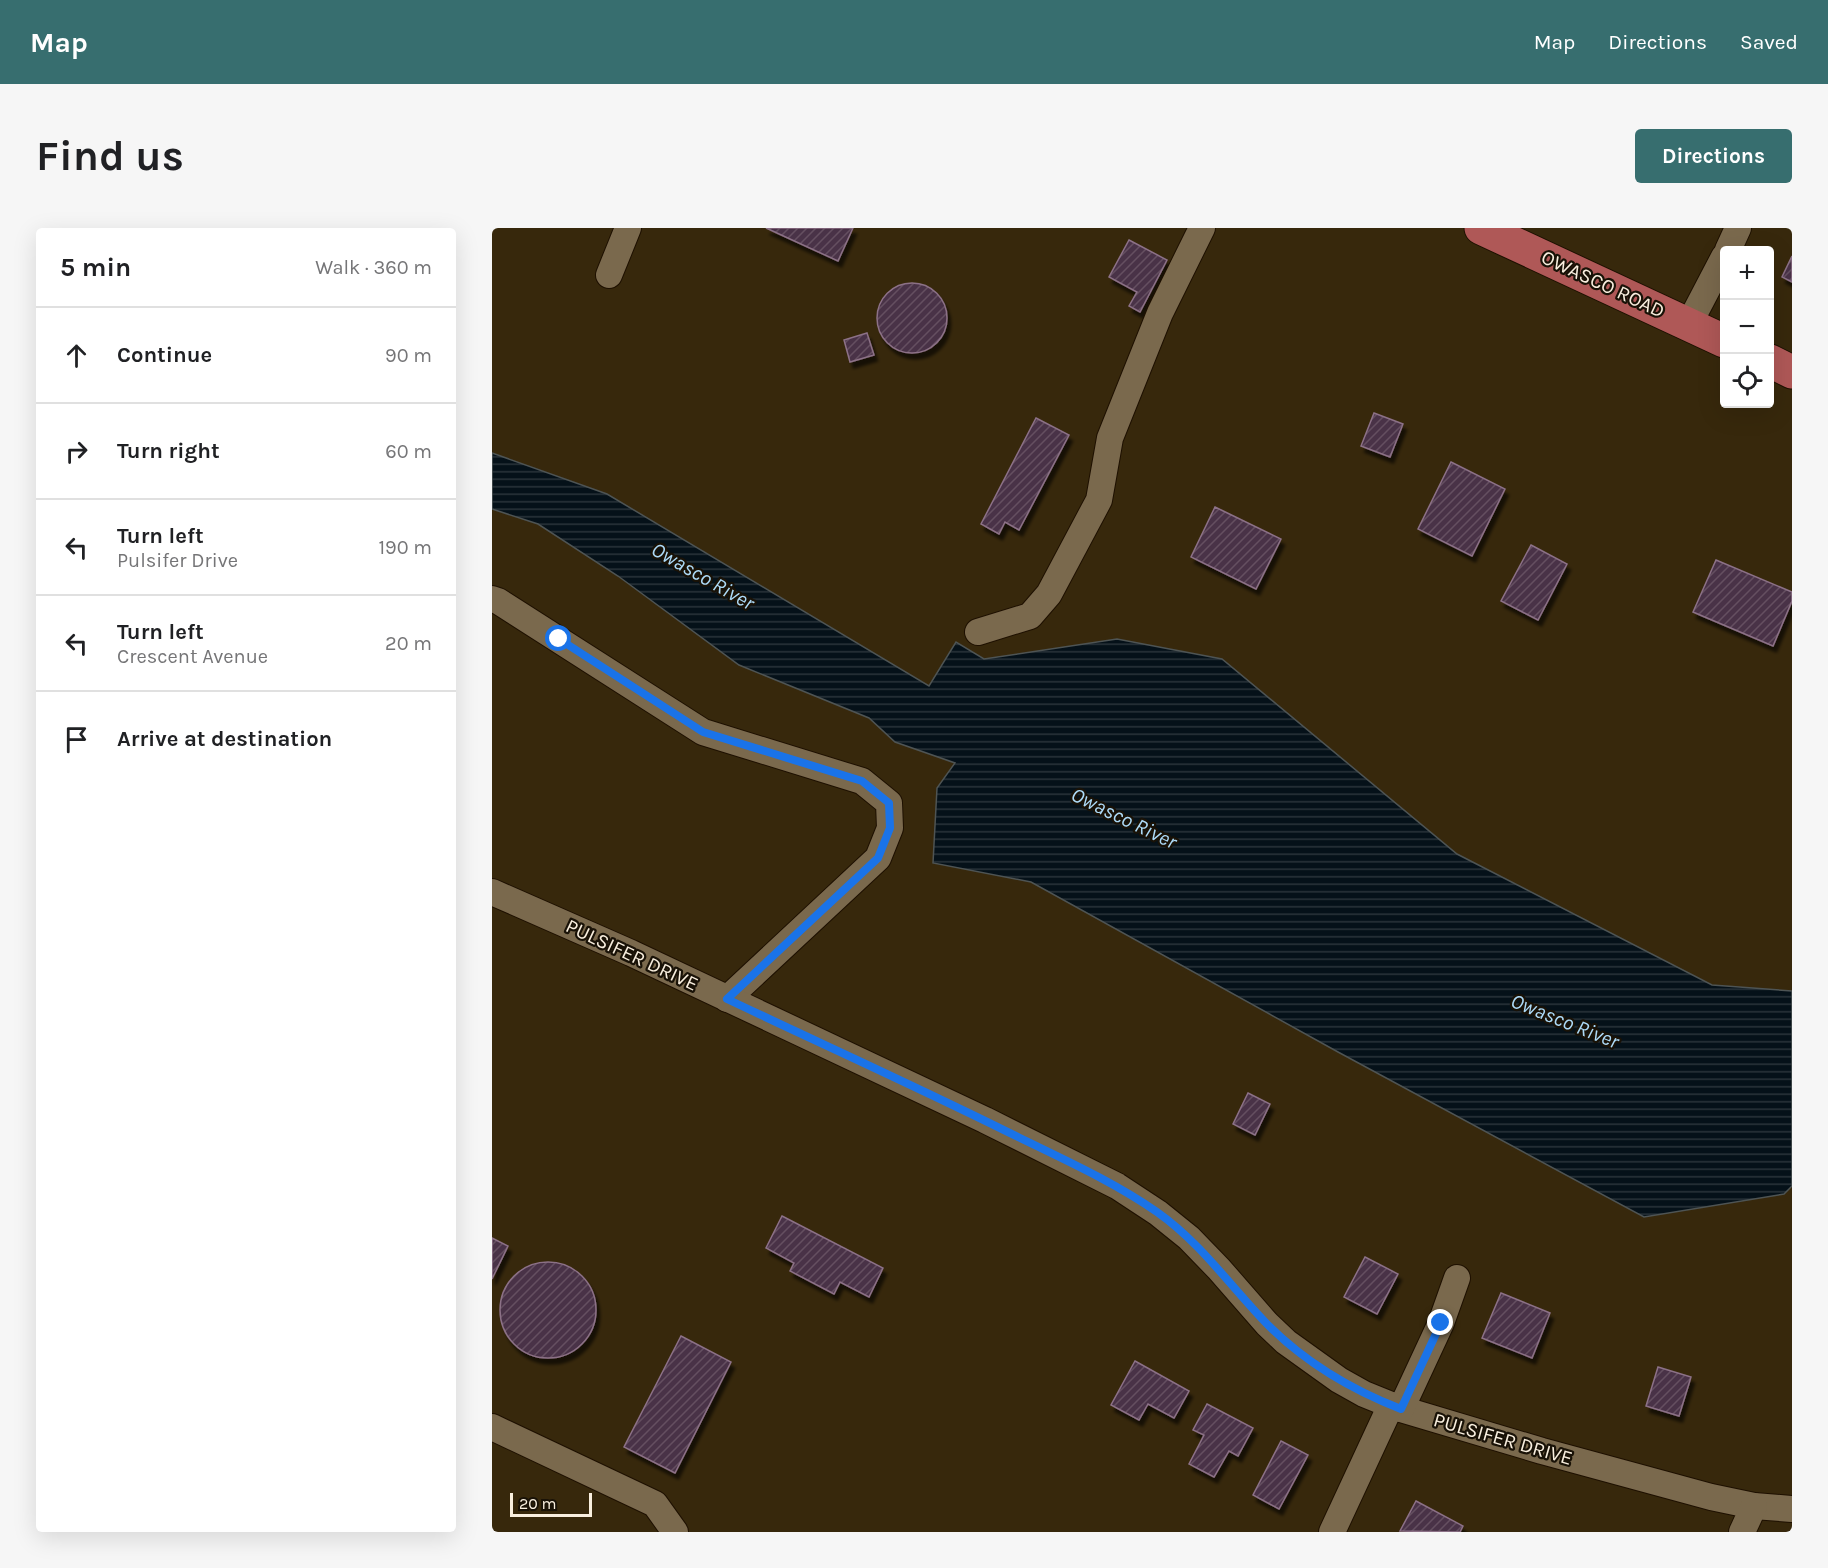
<!DOCTYPE html>
<meta charset="utf-8">
<style>
:root{--surface:#fff;--page:#f6f6f6;--text:#202124;--muted:#757577;--line:#e0e0e0;--accent:#376e6f}
body{margin:0;font-family:Karla,sans-serif;background:var(--page);color:var(--text)}
.controls{position:absolute;right:18px;top:18px;display:grid;overflow:hidden;border-radius:6px;box-shadow:0 6px 24px #0002}
.controls button{width:54px;height:54px;display:grid;place-items:center;padding:0;border:0;border-bottom:2px solid var(--line);background:var(--surface);color:var(--text);font:30px sans-serif}
.scale{position:absolute;left:18px;bottom:15px;width:82px;box-sizing:border-box;padding-left:6px;border:3px solid #f9efdf;border-top:0;font-size:16px;line-height:21px;white-space:nowrap;color:#f9efdf;-webkit-text-stroke:4px #191207;paint-order:stroke}
.stop{position:absolute;width:18px;height:18px;margin:-14px;border:4px solid #1a73e8;border-radius:50%;background:#fff}
.stop.end{background:#1a73e8;border-color:#fff;box-shadow:0 2px 6px #0008}
.list{margin:0;padding:0;list-style:none}
h2{display:flex;justify-content:space-between;align-items:center;height:78px;margin:0;padding:0 24px;font-size:26px}
h2 small{font-size:20px;font-weight:400;color:var(--muted)}
.list li{display:grid;grid-template-columns:39px 1fr auto;gap:18px;align-items:center;box-sizing:border-box;height:96px;padding:0 24px;border-top:2px solid var(--line)}
.list b{display:block;font-size:22px;white-space:nowrap}
.list p{margin:0;font-size:20px;white-space:nowrap;color:var(--muted)}
.list em{font-size:20px;font-style:normal;color:var(--muted)}
.icon{flex:none;width:33px;height:33px;fill:none;stroke:currentColor;stroke-width:2;stroke-linecap:round;stroke-linejoin:round}
.map{position:relative;flex:none;width:1300px;height:1304px;overflow:hidden;border-radius:6px}
header{display:flex;align-items:center;gap:36px;box-sizing:border-box;height:84px;padding:0 30px;background:var(--accent);color:#fff}
header strong{font-size:28px}
nav{display:flex;gap:33px;margin-inline-start:auto;font-size:21px}
.intro{display:flex;align-items:center;justify-content:space-between;box-sizing:border-box;height:144px;padding:0 36px}
h1{margin:0;font-size:42px}
.button{padding:15px 27px;border-radius:6px;background:var(--accent);color:#fff;font-size:21px;font-weight:700}
main{display:flex;gap:36px;padding:0 36px}
aside{flex:1;background:var(--surface);border-radius:6px;box-shadow:0 6px 24px #0002}
.map>svg:first-child{display:block}
</style>
<header>
<strong>Map</strong>
<nav><a>Map</a><a>Directions</a><a>Saved</a></nav>
</header>
<div class="intro"><h1>Find us</h1><a class="button">Directions</a></div>
<main>
<aside>
<h2>5 min<small>Walk · 360 m</small></h2>
<ul class="list">
<li><svg class="icon" aria-label="ahead" viewBox="0 0 24 24"><path d="M12 20V5M6 11l6-6 6 6"/></svg><div><b>Continue</b></div><em>90 m</em></li>
<li><svg class="icon" aria-label="right" viewBox="0 0 24 24"><path d="M7 20v-9h11M14 6l5 5-5 5"/></svg><div><b>Turn right</b></div><em>60 m</em></li>
<li><svg class="icon" aria-label="left" viewBox="0 0 24 24"><path d="M17 20v-9H6M10 6l-5 5 5 5"/></svg><div><b>Turn left</b><p>Pulsifer Drive</p></div><em>190 m</em></li>
<li><svg class="icon" aria-label="left" viewBox="0 0 24 24"><path d="M17 20v-9H6M10 6l-5 5 5 5"/></svg><div><b>Turn left</b><p>Crescent Avenue</p></div><em>20 m</em></li>
<li><svg class="icon" aria-label="arrive" viewBox="0 0 24 24"><path d="M6 21V4h12l-3 4 3 4H6"/></svg><div><b>Arrive at destination</b></div></li>
</ul>
</aside>
<div class="map">
<svg width="1300" height="1304" viewBox="0 0 1300 1304">
<defs>
<pattern id="water-rules" width="6" height="5" patternUnits="userSpaceOnUse" patternTransform="scale(1.5)"><rect width="6" height="5" fill="#051119"/><path d="M0 2.5h6" fill="none" stroke="#2a343a"/></pattern>
<pattern id="building-hatch" width="6" height="6" patternUnits="userSpaceOnUse" patternTransform="scale(1.5)"><rect width="6" height="6" fill="#4a3247"/><path d="M-1 1l2-2M0 6l6-6M5 7l2-2" fill="none" stroke="#655061"/></pattern>
<filter id="shadow"><feDropShadow dx="3.5" dy="6" stdDeviation="1.5" flood-color="#0009"/></filter>
</defs>
<rect width="100%" height="100%" fill="#37280c"/>
<path fill="url(#water-rules)" stroke="#4e5454" stroke-width="1.5" d="M0 225 115 266 437 458 464 414 492 431 625 411 730 431 965 626 1220 757 1300 763V958L1292 966 1152 989 846 824 539 654 441 635 445 560 463 535 403 514 377 490 247 437 126 348 46 296 0 281Z"/>
<g fill="url(#building-hatch)" stroke="#8c7187" stroke-width="1.5" filter="url(#shadow)">
<path d="M274 0H361L346 33Z"/>
<path d="M637 12 675 32 648 84 637 78 645 64 617 49Z"/>
<path d="M1300 28V54L1290 49Z"/>
<circle cx="420" cy="90" r="35"/>
<path d="M375 105 382 127 358 134 352 112Z"/>
<path d="M882 185 911 196 898 229 869 218Z"/>
<path d="M544 190 577 207 527 302 513 294 507 306 489 296Z"/>
<path d="M959 234 1013 261 980 328 926 301Z"/>
<path d="M723 279 789 311 764 361 699 329Z"/>
<path d="M1039 317 1075 336 1046 392 1009 373Z"/>
<path d="M1224 332 1300 364V373L1281 418 1201 384Z"/>
<path d="M756 865 778 876 763 907 741 896Z"/>
<path d="M290 988 391 1040 377 1069 348 1054 342 1066 298 1043 302 1035 274 1020Z"/>
<path d="M0 1010 16 1018 0 1051Z"/>
<path d="M873 1029 906 1046 885 1086 852 1069Z"/>
<circle cx="56" cy="1082" r="48"/>
<path d="M1009 1065 1058 1085 1040 1130 990 1110Z"/>
<path d="M189 1108 239 1134 183 1245 132 1219Z"/>
<path d="M643 1133 697 1163 682 1190 656 1176 647 1192 619 1177Z"/>
<path d="M1166 1139 1199 1149 1187 1188 1154 1178Z"/>
<path d="M715 1176 761 1200 746 1228 737 1223 722 1249 697 1236 712 1207 701 1202Z"/>
<path d="M789 1213 816 1227 787 1281 761 1267Z"/>
<path d="M924 1273 971 1298 968 1304 908 1303Z"/>
</g>
<g fill="none" stroke-linecap="round" stroke-linejoin="round">
<defs>
<g id="minor">
<path d="M1236 22 1246 0"/>
<path d="M117 47 136 0"/>
<path d="M1197 96 1232 29"/>
<path d="M0 371 6 373 211 504 370 553 397 575 398 600 386 630 235 771"/>
<path d="M486 404 538 388 557 366 607 272 618 210 668 85 710 0"/>
<path d="M0 664 139 725 493 892 625 958 666 985 697 1010 727 1041 775 1096 794 1114 847 1152 872 1166 909 1181 1050 1223 1219 1269 1262 1278 1300 1281"/>
<path d="M909 1181 949 1095 965 1050"/>
<path d="M0 1199 163 1276 183 1304"/>
<path d="M840 1304 899 1177"/>
<path d="M1250 1304 1262 1278"/>
</g>
<g id="major">
<path d="M989 0 1232 113"/>
<path d="M1278 133 1300 144"/>
</g>
</defs>
<use href="#minor" stroke="#1e1000" stroke-width="28"/>
<use href="#major" stroke="#1e1000" stroke-width="35"/>
<use href="#minor" stroke="#7a694d" stroke-width="26"/>
<use href="#major" stroke="#af5857" stroke-width="33"/>
</g>
<g fill="none" stroke-linecap="round" stroke-linejoin="round">
<path stroke="#1a73e8" stroke-width="8" d="M67 411 211 504 370 553 397 575 398 600 386 630 235 771C332 817 430 861 526 909 573 932 622 954 665 984 709 1015 739 1059 776 1097 813 1134 860 1162 909 1181L949 1095"/>
</g>
<g text-anchor="middle" dominant-baseline="central" stroke-width="4.5" stroke-linejoin="round" paint-order="stroke">
<g font-size="20" fill="#f9efdf" stroke="#191207">
<text transform="translate(1111 56) rotate(25)">OWASCO ROAD</text>
<text transform="translate(140 727) rotate(25)">PULSIFER DRIVE</text>
<text transform="translate(1011 1211) rotate(16)">PULSIFER DRIVE</text>
</g>
<g font-size="21" font-style="italic" fill="#addaf7" stroke="#191207">
<text transform="translate(211 348) rotate(30)">Owasco River</text>
<text transform="translate(632 590) rotate(26)">Owasco River</text>
<text transform="translate(1073 793) rotate(22)">Owasco River</text>
</g>
</g>
</svg>
<div class="controls">
<button>+</button>
<button>−</button>
<button><svg class="icon" aria-label="locate" viewBox="0 0 24 24"><circle cx="12" cy="12" r="6"/><path d="M12 2v4M12 18v4M2 12h4M18 12h4"/></svg></button>
</div>
<div class="scale">20 m</div>
<div class="stop" style="left:67px;top:411px"></div>
<div class="stop end" style="left:949px;top:1095px"></div>
</div>
</main>
